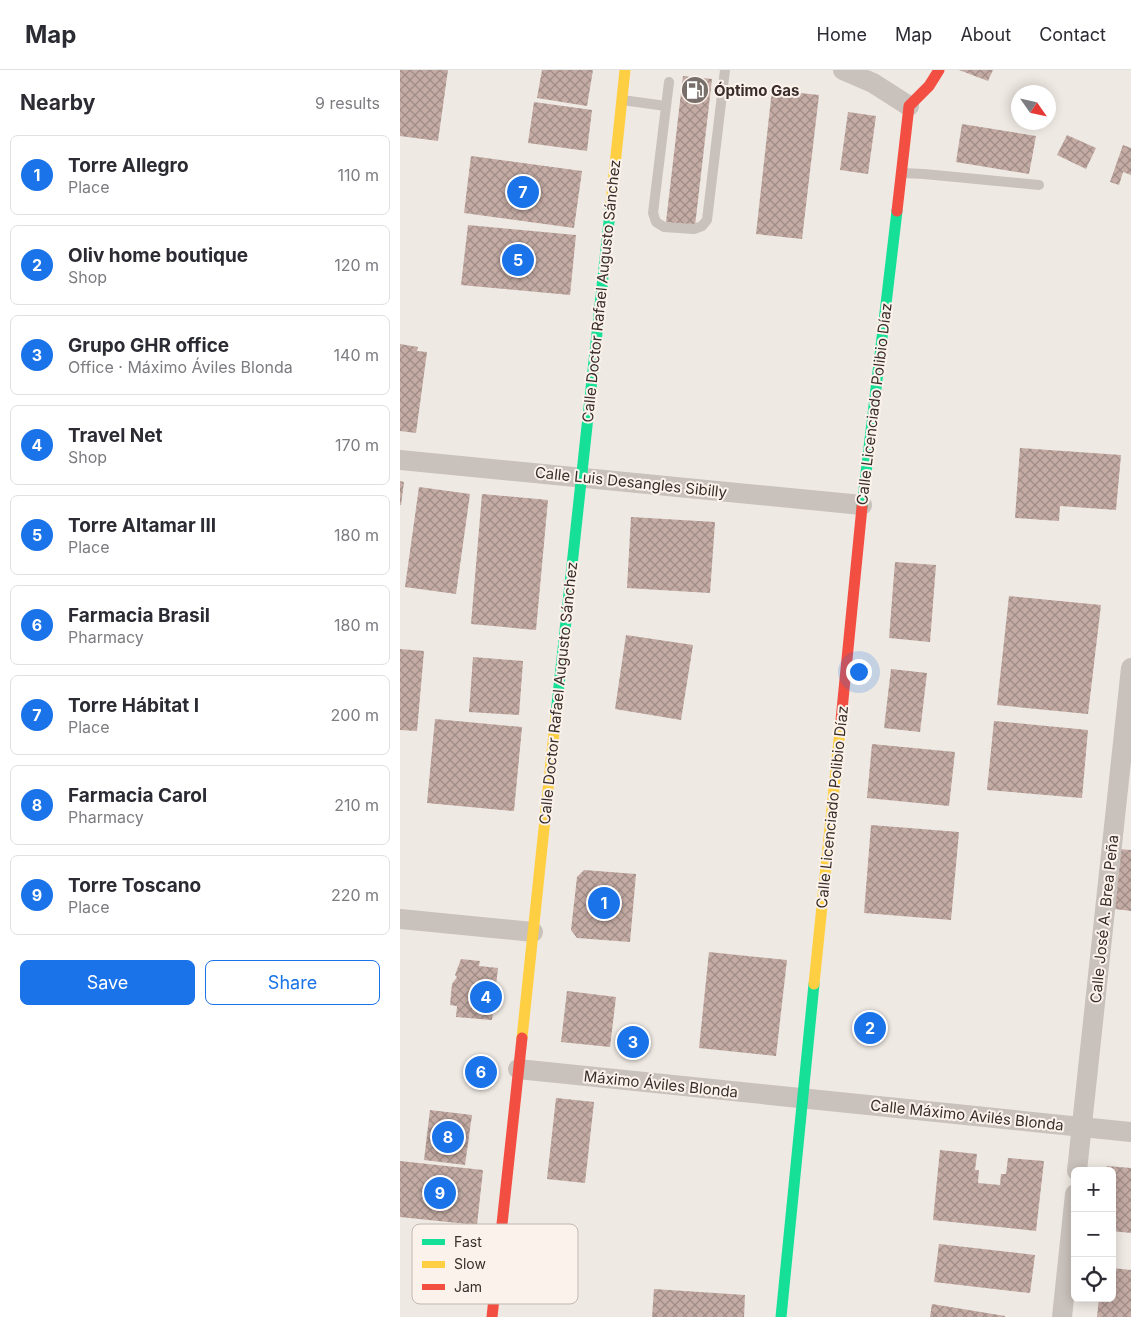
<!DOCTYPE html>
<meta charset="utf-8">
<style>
:root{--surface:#fff;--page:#f7f7f7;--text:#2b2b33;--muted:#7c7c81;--line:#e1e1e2;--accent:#1a73e8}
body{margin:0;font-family:Inter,sans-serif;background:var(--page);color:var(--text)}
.controls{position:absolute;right:15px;bottom:15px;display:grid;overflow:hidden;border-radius:8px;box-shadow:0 2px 12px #0003}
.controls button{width:45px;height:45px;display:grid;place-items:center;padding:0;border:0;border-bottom:1px solid var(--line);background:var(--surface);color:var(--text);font:25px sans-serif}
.compass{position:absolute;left:611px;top:15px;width:45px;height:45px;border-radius:50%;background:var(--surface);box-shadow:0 2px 12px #0003;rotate:124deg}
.you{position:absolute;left:458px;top:601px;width:18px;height:18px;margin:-12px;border:4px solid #fff;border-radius:50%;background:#1a73e8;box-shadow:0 0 0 8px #1a73e833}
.badge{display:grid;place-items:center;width:32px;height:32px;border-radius:50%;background:var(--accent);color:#fff;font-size:16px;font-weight:700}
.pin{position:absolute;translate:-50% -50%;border:2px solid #fff;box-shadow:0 1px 5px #0006}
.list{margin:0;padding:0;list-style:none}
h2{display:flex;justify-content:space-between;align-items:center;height:65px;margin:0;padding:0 20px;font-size:21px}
h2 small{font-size:16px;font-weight:400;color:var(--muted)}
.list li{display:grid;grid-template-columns:32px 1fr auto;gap:15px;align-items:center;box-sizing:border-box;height:80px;margin:0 10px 10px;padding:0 10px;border:1px solid var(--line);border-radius:8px}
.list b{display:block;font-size:19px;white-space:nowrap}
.list p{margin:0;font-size:16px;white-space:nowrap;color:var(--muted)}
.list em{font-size:16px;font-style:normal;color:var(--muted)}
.actions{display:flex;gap:10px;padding:15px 20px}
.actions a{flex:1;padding:11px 0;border:1px solid var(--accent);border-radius:8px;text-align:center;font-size:18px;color:var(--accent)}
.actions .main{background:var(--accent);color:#fff}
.icon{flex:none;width:28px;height:28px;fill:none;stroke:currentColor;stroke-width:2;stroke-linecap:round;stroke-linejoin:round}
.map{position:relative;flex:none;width:731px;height:1247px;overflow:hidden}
header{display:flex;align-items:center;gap:30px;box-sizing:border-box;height:70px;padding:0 25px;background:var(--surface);border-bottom:1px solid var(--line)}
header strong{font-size:24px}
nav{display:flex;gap:28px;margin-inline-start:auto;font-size:18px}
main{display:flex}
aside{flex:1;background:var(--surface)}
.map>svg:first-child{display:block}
</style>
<header>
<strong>Map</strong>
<nav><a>Home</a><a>Map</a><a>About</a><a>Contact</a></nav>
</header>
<main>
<aside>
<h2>Nearby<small>9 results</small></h2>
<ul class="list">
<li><span class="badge">1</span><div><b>Torre Allegro</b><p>Place</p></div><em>110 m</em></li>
<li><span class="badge">2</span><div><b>Oliv home boutique</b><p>Shop</p></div><em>120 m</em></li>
<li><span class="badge">3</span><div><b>Grupo GHR office</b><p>Office · Máximo Áviles Blonda</p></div><em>140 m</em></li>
<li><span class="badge">4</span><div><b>Travel Net</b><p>Shop</p></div><em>170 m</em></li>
<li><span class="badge">5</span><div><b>Torre Altamar III</b><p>Place</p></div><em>180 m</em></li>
<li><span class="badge">6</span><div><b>Farmacia Brasil</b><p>Pharmacy</p></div><em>180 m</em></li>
<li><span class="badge">7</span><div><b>Torre Hábitat I</b><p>Place</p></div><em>200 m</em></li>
<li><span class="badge">8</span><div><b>Farmacia Carol</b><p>Pharmacy</p></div><em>210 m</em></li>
<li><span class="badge">9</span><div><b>Torre Toscano</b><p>Place</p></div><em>220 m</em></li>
</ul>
<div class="actions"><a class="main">Save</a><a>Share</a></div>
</aside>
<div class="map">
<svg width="731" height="1247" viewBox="0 0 731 1247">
<defs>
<pattern id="building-cross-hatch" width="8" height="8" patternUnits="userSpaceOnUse" patternTransform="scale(1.25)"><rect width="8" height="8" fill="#c4aba4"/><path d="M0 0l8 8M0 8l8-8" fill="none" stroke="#a08c86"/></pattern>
</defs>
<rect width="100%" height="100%" fill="#efe9e3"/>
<g fill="url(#building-cross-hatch)">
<path d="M0 0H48L38 71 0 66Z"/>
<path d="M142 0H193L187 36 137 28Z"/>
<path d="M559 0H593L588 11Z"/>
<path d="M283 6 312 9 295 156 266 152Z"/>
<path d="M372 20 419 25 402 169 356 164Z"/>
<path d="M134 32 192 40 187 81 128 73Z"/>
<path d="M448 42 476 46 468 104 440 100Z"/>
<path d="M562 54 636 66 629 104 556 92Z"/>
<path d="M667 65 696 78 686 99 657 85Z"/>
<path d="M723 75 731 78V105L723 102 719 115 710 112Z"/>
<path d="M71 86 182 101 174 158 64 143Z"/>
<path d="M68 155 176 165 170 225 61 215Z"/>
<path d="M0 274 18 277 17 281 27 282 16 363 0 361Z"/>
<path d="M620 378 721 385 716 440 660 436 659 451 615 448Z"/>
<path d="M0 411 4 412 1 435H0Z"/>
<path d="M19 417 70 424 56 524 5 517Z"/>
<path d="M82 424 148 430 136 560 71 554Z"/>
<path d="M231 447 315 452 310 523 227 518Z"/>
<path d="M495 492 536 495 530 572 489 568Z"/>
<path d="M609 526 701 535 688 644 597 635Z"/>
<path d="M226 565 293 575 281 650 215 639Z"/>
<path d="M0 579 24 581 17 661 0 660Z"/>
<path d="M73 587 123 591 119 645 69 642Z"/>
<path d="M491 599 527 603 520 662 484 658Z"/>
<path d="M35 649 122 657 114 741 27 733Z"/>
<path d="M594 651 688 660 682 728 587 720Z"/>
<path d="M472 674 555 682 549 736 467 728Z"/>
<path d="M471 755 559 762 551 850 464 843Z"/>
<path d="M718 779 731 780V841L715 839Z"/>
<path d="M184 800 236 804 230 872 177 868 171 860 177 807Z"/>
<path d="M309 882 387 890 376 986 299 978Z"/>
<path d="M61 889 80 891 79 896 98 898 92 950 56 947 57 936 50 935 52 914 57 907 55 905Z"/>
<path d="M167 921 216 927 210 977 161 972Z"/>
<path d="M156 1028 194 1032 185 1113 147 1109Z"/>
<path d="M30 1040 72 1045 65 1095 24 1090Z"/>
<path d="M540 1080 577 1084 575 1100H579L578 1113 600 1115 601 1104H606L608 1088 644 1091 636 1161 533 1150Z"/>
<path d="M0 1091 83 1100 77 1155 0 1147Z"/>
<path d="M707 1096 731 1098V1163L712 1161V1101H706Z"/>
<path d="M539 1174 635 1185 630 1223 534 1212Z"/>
<path d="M712 1198 731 1200V1247H697L699 1228H712Z"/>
<path d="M254 1219 345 1225 344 1247H252Z"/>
<path d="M532 1234 605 1246V1247H530Z"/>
</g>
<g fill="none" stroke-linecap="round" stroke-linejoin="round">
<g stroke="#c9c1bb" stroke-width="10">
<path d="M269 12 253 143 256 152 264 157 294 159 302 156 307 150 325 0"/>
<path d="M222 30 266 36"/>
<path d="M502 103 524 104 639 115"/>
</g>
<g stroke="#c9c1bb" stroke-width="20">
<path d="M443 0 473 13 509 36"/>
<path d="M0 390 462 435"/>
<path d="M0 849 133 862"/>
<path d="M118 999 731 1062"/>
<path d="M677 1101 731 598"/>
<path d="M662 1247 675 1124"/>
</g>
<g stroke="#16e098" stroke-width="11">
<path d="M462 437 497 141"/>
<path d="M156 644 211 133"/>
<path d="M381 1247 414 914"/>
</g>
<g stroke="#ffcf43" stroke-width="11">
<path d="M211 133 225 0"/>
<path d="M414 914 441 650"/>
<path d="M122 968 156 644"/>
</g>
<g stroke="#f24e42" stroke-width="11">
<path d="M497 141 509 36 529 16 539 0"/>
<path d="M441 650 462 437"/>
<path d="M92 1247 122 968"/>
</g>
</g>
<defs>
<symbol id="fuel-disc" viewBox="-11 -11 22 22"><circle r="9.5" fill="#796f6a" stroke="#fbf3eb"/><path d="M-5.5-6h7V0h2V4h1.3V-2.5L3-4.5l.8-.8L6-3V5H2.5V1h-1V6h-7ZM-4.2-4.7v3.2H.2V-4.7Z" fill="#fff"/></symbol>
</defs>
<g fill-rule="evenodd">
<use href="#fuel-disc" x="279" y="4" width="32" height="32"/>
</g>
<g text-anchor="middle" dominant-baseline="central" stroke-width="4" stroke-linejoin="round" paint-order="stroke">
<g font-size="15" font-weight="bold" fill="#3a2d29" stroke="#fbf3eb" text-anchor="start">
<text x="314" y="20">Óptimo Gas</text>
</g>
<g font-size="15" fill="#3a2d29" stroke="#fbf3eb">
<text transform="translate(201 221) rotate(-84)">Calle Doctor Rafael Augusto Sánchez</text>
<text transform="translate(474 334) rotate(-83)">Calle Licenciado Polibio Díaz</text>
<text transform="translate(231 412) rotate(6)">Calle Luis Desangles Sibilly</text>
<text transform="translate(158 623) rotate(-84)">Calle Doctor Rafael Augusto Sánchez</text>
<text transform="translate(432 737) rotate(-84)">Calle Licenciado Polibio Díaz</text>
<text transform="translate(704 849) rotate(-84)">Calle José A. Brea Peña</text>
<text transform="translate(261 1014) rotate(6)">Máximo Áviles Blonda</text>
<text transform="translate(567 1045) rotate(6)">Calle Máximo Avilés Blonda</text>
</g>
</g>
<rect x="12" y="1154" width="166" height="80" rx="8" fill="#fbf3eb" stroke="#c1b8b1" stroke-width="1"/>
<rect x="22" y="1169" width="23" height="6" fill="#16e098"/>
<rect x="22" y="1191" width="23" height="7" fill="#ffcf43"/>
<rect x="22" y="1214" width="23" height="6" fill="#f24e42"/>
<g font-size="14" fill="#3a2d29">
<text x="54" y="1177">Fast</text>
<text x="54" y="1199">Slow</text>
<text x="54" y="1222">Jam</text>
</g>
</svg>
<div class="controls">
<button>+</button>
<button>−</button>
<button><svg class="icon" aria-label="locate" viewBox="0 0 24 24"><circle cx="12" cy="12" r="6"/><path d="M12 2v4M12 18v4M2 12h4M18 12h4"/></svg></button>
</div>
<svg class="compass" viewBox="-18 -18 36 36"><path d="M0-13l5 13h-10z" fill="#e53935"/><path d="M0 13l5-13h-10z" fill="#7c7c81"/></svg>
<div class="you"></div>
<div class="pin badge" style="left:204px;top:833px">1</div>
<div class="pin badge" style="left:470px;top:958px">2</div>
<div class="pin badge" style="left:233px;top:972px">3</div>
<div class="pin badge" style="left:86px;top:927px">4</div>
<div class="pin badge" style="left:118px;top:190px">5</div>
<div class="pin badge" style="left:81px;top:1002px">6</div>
<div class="pin badge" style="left:123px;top:122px">7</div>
<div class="pin badge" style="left:48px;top:1067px">8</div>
<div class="pin badge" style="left:40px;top:1123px">9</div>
</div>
</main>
